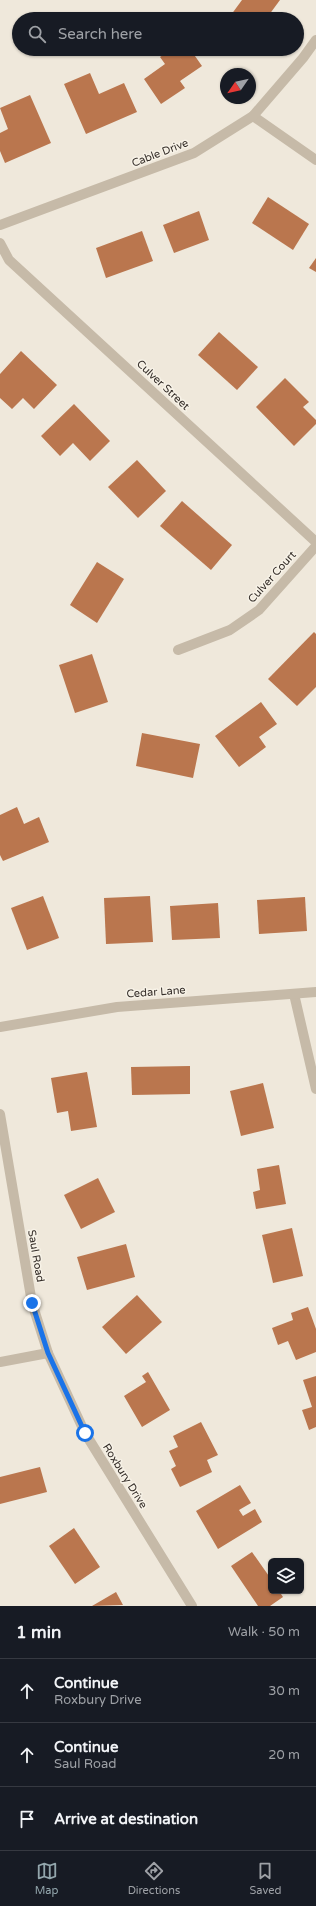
<!DOCTYPE html>
<meta charset="utf-8">
<style>
:root{--surface:#171b24;--page:#242831;--text:#f1f3f6;--muted:#9ea1a6;--line:#363941;--accent:#93a6ac}
body{margin:0;font-family:"Varela Round",sans-serif;background:var(--page);color:var(--text)}
.controls{position:absolute;right:12px;bottom:12px;display:grid;overflow:hidden;border-radius:6px;box-shadow:0 1px 3px #0004}
.controls button{width:36px;height:36px;display:grid;place-items:center;padding:0;border:0;border-bottom:1px solid var(--line);background:var(--surface);color:var(--text);font:20px sans-serif}
.compass{position:absolute;left:220px;top:68px;width:36px;height:36px;border-radius:50%;background:var(--surface);box-shadow:0 1px 3px #0004;rotate:236deg}
.stop{position:absolute;width:12px;height:12px;margin:-9px;border:3px solid #1a73e8;border-radius:50%;background:#fff}
.stop.end{background:#1a73e8;border-color:#fff;box-shadow:0 1px 4px #0008}
.list{margin:0;padding:0;list-style:none}
h2{display:flex;justify-content:space-between;align-items:center;height:52px;margin:0;padding:0 16px;font-size:17px}
h2 small{font-size:13px;font-weight:400;color:var(--muted)}
.list li{display:grid;grid-template-columns:26px 1fr auto;gap:12px;align-items:center;box-sizing:border-box;height:64px;padding:0 16px;border-top:1px solid var(--line)}
.list b{display:block;font-size:15px;white-space:nowrap}
.list p{margin:0;font-size:13px;white-space:nowrap;color:var(--muted)}
.list em{font-size:13px;font-style:normal;color:var(--muted)}
.icon{flex:none;width:22px;height:22px;fill:none;stroke:currentColor;stroke-width:2;stroke-linecap:round;stroke-linejoin:round}
.map{position:relative;flex:none;width:316px;height:1606px;overflow:hidden}
.search{position:absolute;background:var(--surface);box-shadow:0 1px 3px #0004;left:12px;right:12px;top:12px;height:44px;display:flex;align-items:center;gap:10px;box-sizing:border-box;padding:0 14px;border-radius:22px;color:var(--muted);font-size:15px}
.sheet{height:244px;background:var(--surface)}
nav{display:flex;justify-content:space-around;align-items:center;box-sizing:border-box;height:56px;border-top:1px solid var(--line);background:var(--surface);font-size:11px;color:var(--muted)}
nav a{display:grid;justify-items:center;gap:2px}
nav .on{color:var(--accent)}
.map>svg:first-child{display:block}
</style>
<div class="map">
<svg width="316" height="1606" viewBox="0 0 316 1606">
<rect width="100%" height="100%" fill="#efe8db"/>
<g fill="#ba764e">
<path d="M242 0H280L266 19H228Z"/>
<path d="M172 49H190L202 66 180 81 185 88 161 104 144 79 165 64 160 57Z"/>
<path d="M90 73 99 94 124 83 137 112 86 134 64 84Z"/>
<path d="M30 95 51 143 5 163 0 151V133L8 129 0 108Z"/>
<path d="M268 197 309 224 293 250 252 223Z"/>
<path d="M199 211 209 240 174 253 163 225Z"/>
<path d="M142 231 153 261 106 278 96 248Z"/>
<path d="M316 258V272L309 268Z"/>
<path d="M219 332 258 367 237 390 198 355Z"/>
<path d="M21 351 57 385 34 409 23 398 12 409 0 398V374Z"/>
<path d="M285 378 309 402 303 407 316 420V424L294 446 256 407Z"/>
<path d="M74 404 110 441 90 461 73 443 60 456 41 436Z"/>
<path d="M137 460 166 491 138 518 108 487Z"/>
<path d="M182 501 232 545 211 570 160 526Z"/>
<path d="M97 562 124 579 97 623 70 605Z"/>
<path d="M314 632 316 634V687L297 706 268 679Z"/>
<path d="M92 654 108 702 75 713 59 665Z"/>
<path d="M261 702 277 724 259 737 266 747 239 767 215 736Z"/>
<path d="M142 733 200 744 193 778 136 766Z"/>
<path d="M17 807 24 824 39 817 49 842 3 861 0 855V815Z"/>
<path d="M43 896 59 938 27 950 11 908Z"/>
<path d="M150 896 153 942 106 944 104 898Z"/>
<path d="M305 897 307 931 259 934 257 900Z"/>
<path d="M218 903 220 938 172 940 170 906Z"/>
<path d="M190 1066V1094L132 1095 131 1067Z"/>
<path d="M87 1072 97 1127 71 1131 68 1111 57 1113 51 1078Z"/>
<path d="M263 1083 274 1128 241 1136 230 1091Z"/>
<path d="M279 1165 286 1204 256 1209 253 1192 260 1190 257 1169Z"/>
<path d="M98 1178 115 1212 81 1229 64 1195Z"/>
<path d="M292 1228 303 1276 273 1283 262 1235Z"/>
<path d="M126 1244 135 1277 87 1290 77 1257Z"/>
<path d="M137 1295 162 1322 126 1354 102 1327Z"/>
<path d="M308 1307 316 1329V1352L296 1360 288 1341 278 1345 272 1328 293 1320 291 1313Z"/>
<path d="M148 1372 170 1410 142 1427 124 1396 146 1382 142 1376Z"/>
<path d="M316 1376V1427L309 1430 302 1410 312 1407 303 1380Z"/>
<path d="M201 1422 218 1455 207 1460 212 1472 180 1487 171 1469 176 1466 169 1451 178 1447 173 1436Z"/>
<path d="M40 1467 47 1492 0 1504V1477Z"/>
<path d="M240 1485 251 1503 239 1510 243 1516 255 1509 262 1522 218 1549 196 1511Z"/>
<path d="M74 1528 100 1567 75 1584 49 1546Z"/>
<path d="M252 1552 271 1579V1591H279L283 1597 270 1606H258L231 1566Z"/>
<path d="M116 1592 123 1605 92 1606Z"/>
</g>
<g fill="none" stroke-linecap="round" stroke-linejoin="round">
<g stroke="#c6baa8" stroke-width="10">
<path d="M253 116 316 160"/>
<path d="M0 225 194 153 253 116 303 58 316 40"/>
<path d="M0 243 9 260 316 542"/>
<path d="M178 650 230 630 259 610 316 546"/>
<path d="M294 994 316 1089"/>
<path d="M0 1114 32 1303 48 1353 85 1433 192 1606"/>
<path d="M0 1362 48 1353"/>
</g>
<path stroke="#c6baa8" stroke-width="10" d="M0 1027 117 1007 316 992"/>
</g>
<g fill="none" stroke-linecap="round" stroke-linejoin="round">
<path stroke="#1a73e8" stroke-width="5" d="M32 1303 48 1353 85 1433"/>
</g>
<g text-anchor="middle" dominant-baseline="central" stroke-width="3" stroke-linejoin="round" paint-order="stroke">
<g font-size="11" fill="#342d28" stroke="#f7f2e7">
<text transform="translate(160 153) rotate(-21)">Cable Drive</text>
<text transform="translate(163 385) rotate(43)">Culver Street</text>
<text transform="translate(272 577) rotate(-48)">Culver Court</text>
<text transform="translate(156 992) rotate(-4)">Cedar Lane</text>
<text transform="translate(36 1256) rotate(80)">Saul Road</text>
<text transform="translate(125 1476) rotate(58)">Roxbury Drive</text>
</g>
</g>
</svg>
<div class="controls">
<button><svg class="icon" aria-label="layers" viewBox="0 0 24 24"><path d="M12 4l9 5-9 5-9-5zM3 14l9 5 9-5"/></svg></button>
</div>
<svg class="compass" viewBox="-18 -18 36 36"><path d="M0-13l5 13h-10z" fill="#e53935"/><path d="M0 13l5-13h-10z" fill="#9ea1a6"/></svg>
<div class="stop" style="left:85px;top:1433px"></div>
<div class="stop end" style="left:32px;top:1303px"></div>
<div class="search"><svg class="icon" aria-label="search" viewBox="0 0 24 24"><circle cx="10" cy="10" r="6"/><path d="M15 15l6 6"/></svg>Search here</div>
</div>
<section class="sheet">
<h2>1 min<small>Walk · 50 m</small></h2>
<ul class="list">
<li><svg class="icon" aria-label="ahead" viewBox="0 0 24 24"><path d="M12 20V5M6 11l6-6 6 6"/></svg><div><b>Continue</b><p>Roxbury Drive</p></div><em>30 m</em></li>
<li><svg class="icon" aria-label="ahead" viewBox="0 0 24 24"><path d="M12 20V5M6 11l6-6 6 6"/></svg><div><b>Continue</b><p>Saul Road</p></div><em>20 m</em></li>
<li><svg class="icon" aria-label="arrive" viewBox="0 0 24 24"><path d="M6 21V4h12l-3 4 3 4H6"/></svg><div><b>Arrive at destination</b></div></li>
</ul>
</section>
<nav>
<a class="on"><svg class="icon" aria-label="map" viewBox="0 0 24 24"><path d="M3 6l6-2 6 2 6-2v14l-6 2-6-2-6 2zM9 4v14M15 6v14"/></svg>Map</a>
<a><svg class="icon" aria-label="directions" viewBox="0 0 24 24"><path d="M12 3l9 9-9 9-9-9zM9 14v-3h6M13 9l2 2-2 2"/></svg>Directions</a>
<a><svg class="icon" aria-label="saved" viewBox="0 0 24 24"><path d="M7 4h10v16l-5-4-5 4z"/></svg>Saved</a>
</nav>
